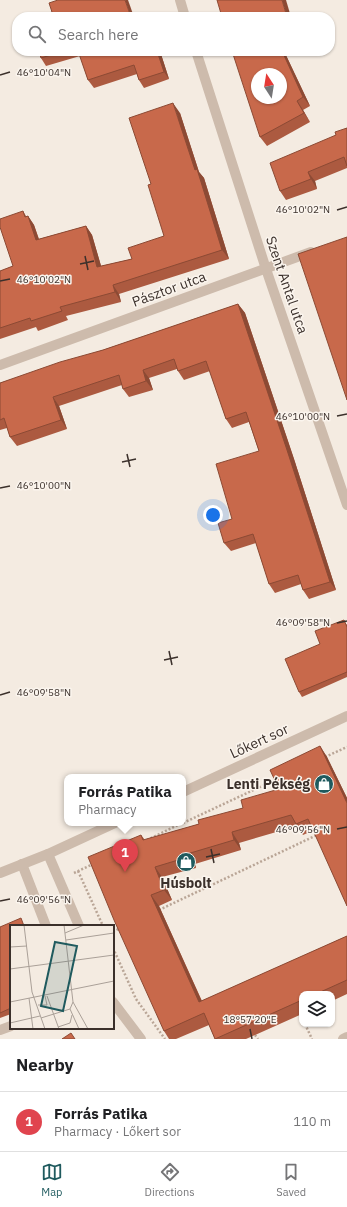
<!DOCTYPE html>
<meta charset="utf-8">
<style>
:root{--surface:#fff;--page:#f6f6f6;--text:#202124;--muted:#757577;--line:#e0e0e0;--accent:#1f5a5e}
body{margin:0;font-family:"IBM Plex Sans",sans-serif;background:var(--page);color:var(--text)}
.controls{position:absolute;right:12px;bottom:12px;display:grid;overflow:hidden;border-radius:8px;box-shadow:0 1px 3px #0004}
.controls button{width:36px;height:36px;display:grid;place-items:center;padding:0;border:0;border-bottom:1px solid var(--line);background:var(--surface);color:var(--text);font:20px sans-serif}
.compass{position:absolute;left:251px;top:68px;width:36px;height:36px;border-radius:50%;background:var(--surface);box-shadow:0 1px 3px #0004;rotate:348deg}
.you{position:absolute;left:213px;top:515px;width:14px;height:14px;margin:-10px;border:3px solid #fff;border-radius:50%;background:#1a73e8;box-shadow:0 0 0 6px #1a73e833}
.badge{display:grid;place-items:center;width:26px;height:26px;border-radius:50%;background:var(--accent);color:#fff;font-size:13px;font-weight:700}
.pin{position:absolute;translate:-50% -33px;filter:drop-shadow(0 1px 2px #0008)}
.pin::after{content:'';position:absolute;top:21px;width:14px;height:12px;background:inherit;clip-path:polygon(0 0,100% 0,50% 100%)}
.popup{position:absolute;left:64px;top:774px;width:122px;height:52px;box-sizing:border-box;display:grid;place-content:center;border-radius:8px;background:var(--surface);filter:drop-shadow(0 1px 3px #0005);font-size:13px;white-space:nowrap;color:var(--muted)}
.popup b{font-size:15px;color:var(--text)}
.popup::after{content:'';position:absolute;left:50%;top:100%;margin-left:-8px;border:8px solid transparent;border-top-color:var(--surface)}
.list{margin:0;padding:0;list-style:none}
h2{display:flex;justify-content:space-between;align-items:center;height:52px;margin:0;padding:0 16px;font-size:17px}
h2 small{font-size:13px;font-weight:400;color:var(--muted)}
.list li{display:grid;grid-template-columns:26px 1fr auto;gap:12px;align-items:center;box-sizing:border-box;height:60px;padding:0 16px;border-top:1px solid var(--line)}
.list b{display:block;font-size:15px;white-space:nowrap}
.list p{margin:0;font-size:13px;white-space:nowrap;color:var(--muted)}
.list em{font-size:13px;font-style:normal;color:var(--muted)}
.icon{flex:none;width:22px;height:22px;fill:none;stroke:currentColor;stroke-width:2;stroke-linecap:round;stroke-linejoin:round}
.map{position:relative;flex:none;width:347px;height:1039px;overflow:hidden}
.search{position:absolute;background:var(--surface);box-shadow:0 1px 3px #0004;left:12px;right:12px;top:12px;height:44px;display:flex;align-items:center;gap:10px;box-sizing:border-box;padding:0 14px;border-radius:16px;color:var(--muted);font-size:15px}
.sheet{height:112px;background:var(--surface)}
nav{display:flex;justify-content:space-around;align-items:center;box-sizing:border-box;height:56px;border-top:1px solid var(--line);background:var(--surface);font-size:11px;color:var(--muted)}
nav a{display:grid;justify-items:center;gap:2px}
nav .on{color:var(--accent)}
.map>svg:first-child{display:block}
</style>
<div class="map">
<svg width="347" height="1039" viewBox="0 0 347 1039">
<rect width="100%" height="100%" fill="#f4ebe1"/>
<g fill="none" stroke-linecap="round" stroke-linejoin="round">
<g stroke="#b9a596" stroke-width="2.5" stroke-dasharray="2 2" stroke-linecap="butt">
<path d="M325 757 347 747"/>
<path d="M183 823 277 779"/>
<path d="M147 840 182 823"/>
<path d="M78 871 103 926"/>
<path d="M74 873 93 864"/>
<path d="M159 910 319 834"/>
<path d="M113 932 120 928"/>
<path d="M113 948 136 999 165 1039"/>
<path d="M300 1015 302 1019"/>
<path d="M305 1024 312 1039"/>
<path d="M255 1035 258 1039"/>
</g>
<g stroke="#cdbbac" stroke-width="10">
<path d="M180 0 185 17"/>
<path d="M196 51 266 269 347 505"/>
<path d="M0 365 311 252"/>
<path d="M183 792 347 716"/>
<path d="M48 854 79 926"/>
<path d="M22 864 46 926"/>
<path d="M0 873 48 854 115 823"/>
<path d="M113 1002 141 1039"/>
<path d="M0 1030 11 1026"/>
<path d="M343 1039 347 1037"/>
</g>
</g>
<g fill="#ac5a40">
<path d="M39 51H160L169 79 144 88 139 80 137 74 94 88 88 80 80 56 46 66 41 58Z"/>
<path d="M284 51 310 106 303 110 310 122 267 146 260 137Z"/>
<path d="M180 113 199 172 204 178 229 259 119 294 121 302 66 316 68 320 38 331 36 327 0 339V271L13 266 23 211 26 216H28L34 225 39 239 86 226 92 235 101 266 132 259 164 236 151 184Z"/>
<path d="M347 128V168L315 181 317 189 286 200 280 191 336 135Z"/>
<path d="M238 304 245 313 294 459 336 590 309 599 303 590 301 584 275 593 269 584 256 543 231 551 224 543 232 519 259 451 249 422 232 428 226 419 210 371 184 380 178 371 177 369 149 378 153 390 129 397 123 389 122 385 59 406 67 429 17 446 10 437 7 428 0 430V383L103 350Z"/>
<path d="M347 624V677L302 697 299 692 320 644Z"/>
<path d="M320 746 327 757 347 798V906L314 830 303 835 297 826 239 843 241 850 195 864 196 868 162 877 172 900 159 906 202 1001 347 936V994L332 1001V994H302V1014L246 1039H215L209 1025 176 1039H169L164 1031 141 835 145 840 199 824 243 808 279 789Z"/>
<path d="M24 923 11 926V1014L0 1018V927Z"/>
</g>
<g fill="#8c4a34">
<path d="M125 0H128L134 17H131Z"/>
<path d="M282 0H286L291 17H287Z"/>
<path d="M157 51H160L169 79 164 72Z"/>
<path d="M282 51H284L310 106 303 97Z"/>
<path d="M297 101 303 110 310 122 304 113Z"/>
<path d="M173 103 180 113 199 172 204 178 229 259 222 250 195 170Z"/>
<path d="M308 172 315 181 317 189 311 179Z"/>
<path d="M28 216 34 225 42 249 36 240Z"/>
<path d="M86 226 92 235 104 276 97 267Z"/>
<path d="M113 285 119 294 121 302 115 292Z"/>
<path d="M238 304 245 313 294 459 336 590 330 582Z"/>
<path d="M143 370 149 378 153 390 146 381Z"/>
<path d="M53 397 59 406 67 429 61 420Z"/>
<path d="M320 746 327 757 347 798V803Z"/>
<path d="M232 832 239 843 241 850 234 840Z"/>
<path d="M187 854 195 864 196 868 188 857Z"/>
<path d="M155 867 162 877 172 900 164 890Z"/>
<path d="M151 895 159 906 207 1013 199 1002Z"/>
</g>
<g fill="#c8694b" stroke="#8c4a34" fill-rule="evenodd">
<path d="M58 0H125L131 17H36L52 12 49 3Z"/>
<path d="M217 0H282L287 17H222Z"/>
<path d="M39 51H64L41 58Z"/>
<path d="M78 51H157L164 72 139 80 134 65 88 80Z"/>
<path d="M232 51H282L303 97 297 101 304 113 260 137ZM257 74H281V98H257Z"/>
<path d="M173 103 195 170 197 169 222 250 113 285 115 292 60 307 62 311 31 321 30 318 0 328V271L13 266 0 227V219L23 211 25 217 28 216 36 240 86 226 97 267 132 259 128 248 164 236 148 185 151 184 129 118Z"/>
<path d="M347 128V166L344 157 308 172 311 179 280 191 270 163 336 135 335 132Z"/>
<path d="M347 237V400L298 254Z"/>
<path d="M238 304 287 450 330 582 303 590 298 575 269 584 253 534 224 543 218 523 232 519 216 464 259 451 246 412 226 419 206 361 178 371 174 359 143 370 146 381 123 389 119 375 53 397 61 420 10 437 4 418 0 420V383L60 362 103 350Z"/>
<path d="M344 620 347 627V672L299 692 285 659 320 644 315 631Z"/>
<path d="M320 746 347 803V906L308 819 296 824 291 815 232 832 234 840 187 854 188 857 155 867 164 890 151 895 199 1002 347 936V980L316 994H302V1000L215 1039 204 1013 164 1031 114 920 88 857 141 835 143 840 199 824 198 820 243 808 241 800 279 789 270 770Z"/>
<path d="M21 918 24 926H11V1008L0 1013V927Z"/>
<path d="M71 1033 75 1039H62Z"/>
</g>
<path fill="none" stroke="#3b302b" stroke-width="1.5" d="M0 75 10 72M337 210 347 207M85 256 88 270M80 264 94 261M0 281 10 279M337 416 347 414M127 454 130 467M122 462 136 459M0 488 10 486M337 623 347 621M169 651 172 665M164 660 178 657M0 695 10 692M337 829 347 827M211 849 214 863M206 857 220 854M0 901 10 899M250 1029 252 1039"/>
<defs>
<symbol id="shop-disc" viewBox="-11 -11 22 22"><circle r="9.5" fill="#1f5a5e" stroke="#fbf5ee"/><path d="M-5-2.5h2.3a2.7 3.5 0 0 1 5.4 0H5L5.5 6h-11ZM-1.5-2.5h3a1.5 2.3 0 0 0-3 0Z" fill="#fff"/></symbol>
</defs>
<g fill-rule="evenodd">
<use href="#shop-disc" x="313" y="773" width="22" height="22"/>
<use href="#shop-disc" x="175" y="851" width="22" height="22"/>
</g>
<g text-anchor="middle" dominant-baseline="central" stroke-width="3" stroke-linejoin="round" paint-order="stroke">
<g font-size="14" fill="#3b302b" stroke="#fbf5ee">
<text transform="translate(287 285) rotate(71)">Szent Antal utca</text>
<text transform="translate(169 289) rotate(-20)">Pásztor utca</text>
<text transform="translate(259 741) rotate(-25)">Lőkert sor</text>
</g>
<g font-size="14" font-weight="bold" fill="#3b302b" stroke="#fbf5ee" text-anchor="end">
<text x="310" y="784">Lenti Pékség</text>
<text x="186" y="883" text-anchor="middle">Húsbolt</text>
</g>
</g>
<g transform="translate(10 925)">
<rect width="104" height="104" fill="#f4ebe1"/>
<path fill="none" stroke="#aaa098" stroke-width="1" d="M14 0 22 67 35 104M54 0 63 77 78 104M55 8 74 0M56 15 104 8M0 22 17 21M0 44 104 30M37 71 49 104M19 73 23 104M0 77 104 56M63 77 60 84 69 104M28 80H37L35 71M31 93 60 84M0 98 30 91M48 102 60 98 62 90"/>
<path fill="#1f5a5e" fill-opacity="0.15" stroke="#1f5a5e" stroke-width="2" d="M45 17 67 21 53 86 31 81Z"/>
<rect width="104" height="104" fill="none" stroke="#3b302b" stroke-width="2"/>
</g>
<g font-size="10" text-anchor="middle" fill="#3b302b" stroke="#fbf5ee" stroke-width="3" stroke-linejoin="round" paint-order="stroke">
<text x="44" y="76">46°10'04"N</text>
<text x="303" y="213">46°10'02"N</text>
<text x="44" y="283">46°10'02"N</text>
<text x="303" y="420">46°10'00"N</text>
<text x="44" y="489">46°10'00"N</text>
<text x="303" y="626">46°09'58"N</text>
<text x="44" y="696">46°09'58"N</text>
<text x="303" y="833">46°09'56"N</text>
<text x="44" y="903">46°09'56"N</text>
<text x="250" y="1023">18°57'20"E</text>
</g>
</svg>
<div class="controls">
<button><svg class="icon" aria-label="layers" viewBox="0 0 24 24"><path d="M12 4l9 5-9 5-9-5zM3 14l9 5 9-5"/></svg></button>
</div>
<svg class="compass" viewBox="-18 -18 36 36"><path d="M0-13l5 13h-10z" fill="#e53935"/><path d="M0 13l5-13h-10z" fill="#757577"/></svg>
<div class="you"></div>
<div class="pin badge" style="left:125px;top:872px;background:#e0444e">1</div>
<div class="popup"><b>Forrás Patika</b>Pharmacy</div>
<div class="search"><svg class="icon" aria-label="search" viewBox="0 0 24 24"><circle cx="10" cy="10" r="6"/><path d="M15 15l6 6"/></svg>Search here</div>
</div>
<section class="sheet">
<h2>Nearby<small></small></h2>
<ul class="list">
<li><span class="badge" style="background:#e0444e">1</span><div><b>Forrás Patika</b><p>Pharmacy · Lőkert sor</p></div><em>110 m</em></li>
</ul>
</section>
<nav>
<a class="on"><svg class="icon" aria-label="map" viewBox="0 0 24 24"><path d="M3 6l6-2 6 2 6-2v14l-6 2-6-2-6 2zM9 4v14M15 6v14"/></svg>Map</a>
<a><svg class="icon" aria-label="directions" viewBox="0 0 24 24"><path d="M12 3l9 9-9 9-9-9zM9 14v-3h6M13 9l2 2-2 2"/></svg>Directions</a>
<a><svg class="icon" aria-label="saved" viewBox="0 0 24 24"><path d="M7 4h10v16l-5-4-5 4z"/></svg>Saved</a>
</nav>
